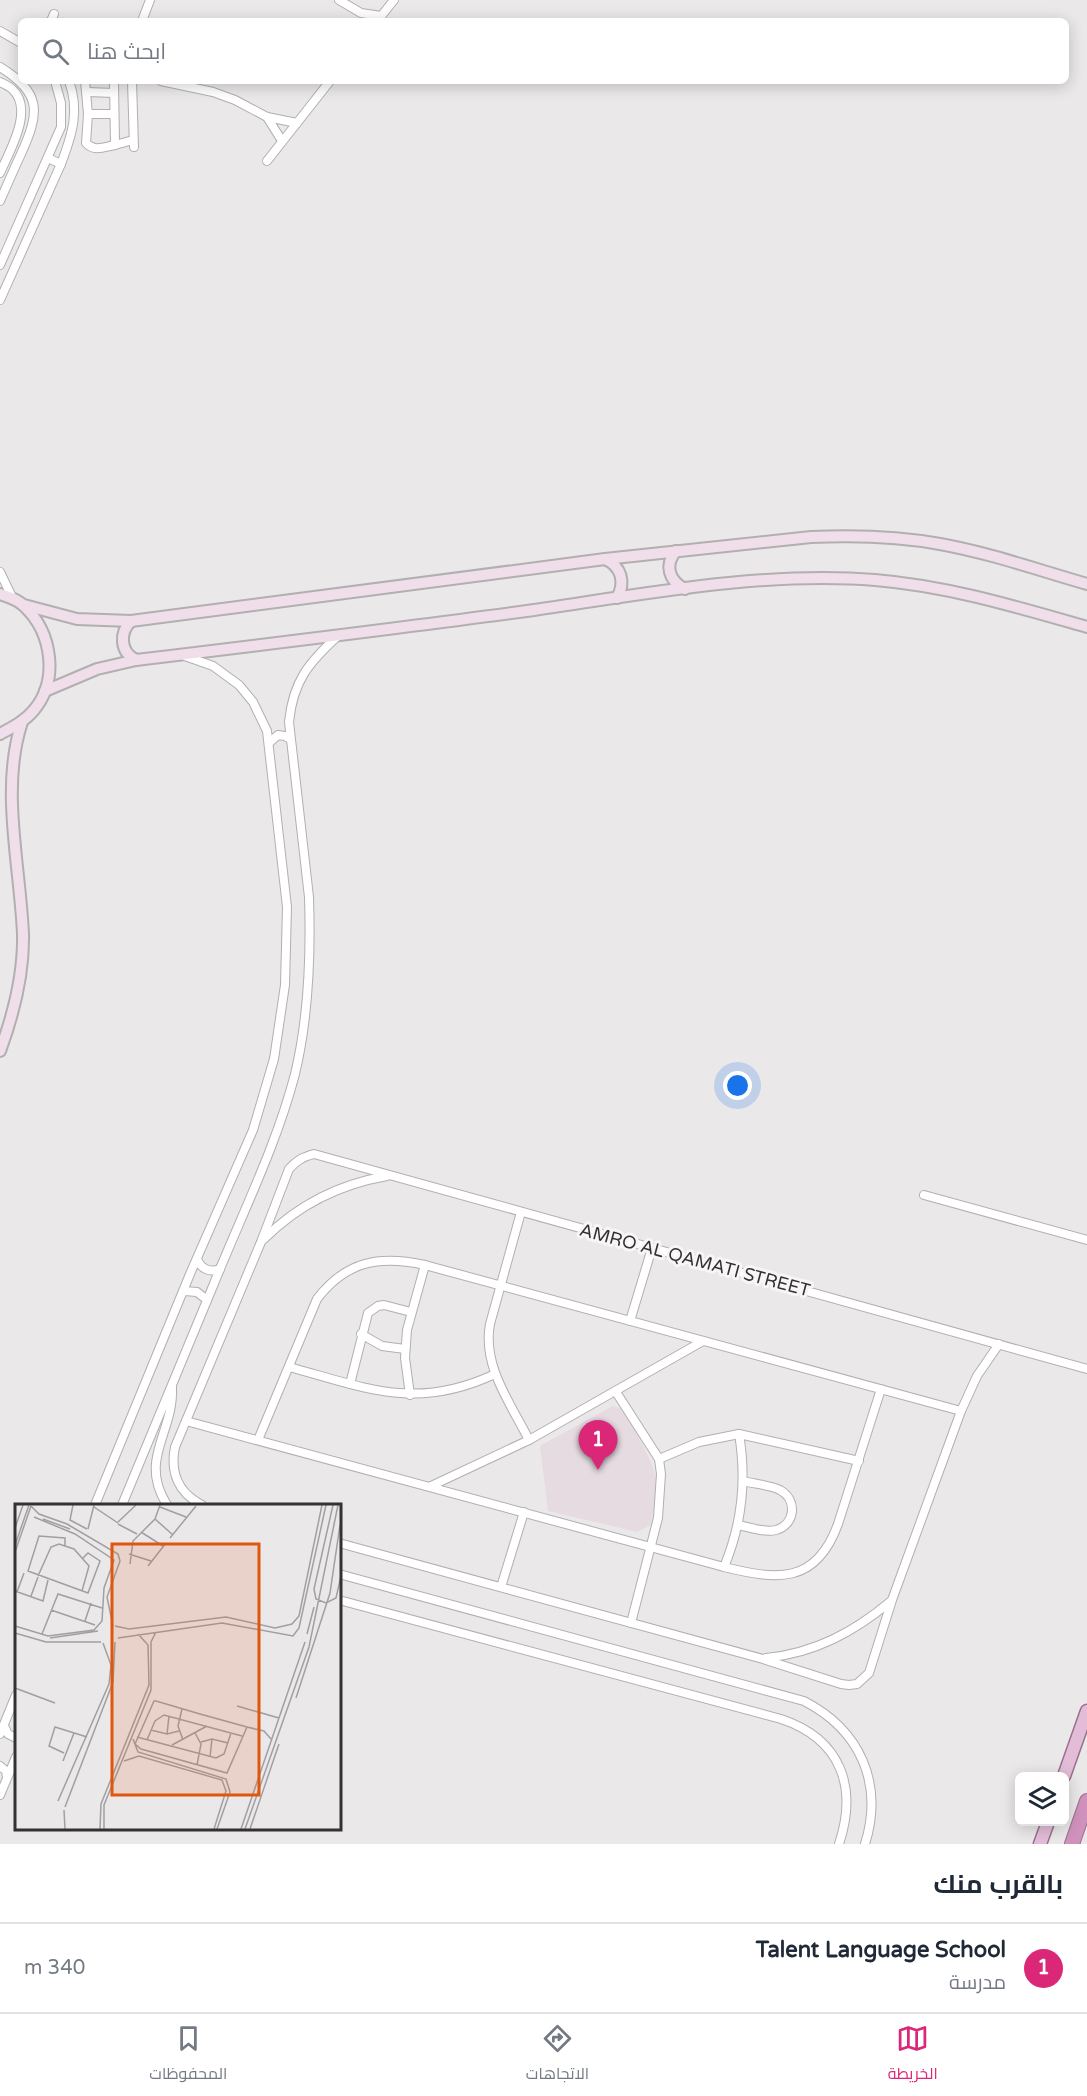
<!DOCTYPE html>
<html lang="ar">
<meta charset="utf-8">
<style>
:root{--surface:#fff;--page:#f2f2f3;--text:#1f2937;--muted:#747a83;--line:#e0e1e3;--accent:#db2777}
body{margin:0;font-family:"Varela Round",Cairo,sans-serif;background:var(--page);color:var(--text);direction:rtl}
.controls{position:absolute;right:18px;bottom:18px;display:grid;overflow:hidden;border-radius:9px;box-shadow:0 3px 15px #0003}
.controls button{width:54px;height:54px;display:grid;place-items:center;padding:0;border:0;border-bottom:2px solid var(--line);background:var(--surface);color:var(--text);font:30px sans-serif}
.you{position:absolute;left:738px;top:1086px;width:21px;height:21px;margin:-15px;border:4px solid #fff;border-radius:50%;background:#1a73e8;box-shadow:0 0 0 9px #1a73e833}
.badge{display:grid;place-items:center;width:39px;height:39px;border-radius:50%;background:var(--accent);color:#fff;font-size:20px;font-weight:700}
.pin{position:absolute;translate:-50% -50px;filter:drop-shadow(0 2px 3px #0008)}
.pin::after{content:'';position:absolute;top:32px;width:21px;height:18px;background:inherit;clip-path:polygon(0 0,100% 0,50% 100%)}
.list{margin:0;padding:0;list-style:none}
h2{display:flex;justify-content:space-between;align-items:center;height:78px;margin:0;padding:0 24px;font-size:26px}
h2 small{font-size:20px;font-weight:400;color:var(--muted)}
.list li{display:grid;grid-template-columns:39px 1fr auto;gap:18px;align-items:center;box-sizing:border-box;height:90px;padding:0 24px;border-top:2px solid var(--line)}
.list b{display:block;font-size:22px;white-space:nowrap}
.list p{margin:0;font-size:20px;white-space:nowrap;color:var(--muted)}
.list em{font-size:20px;font-style:normal;color:var(--muted)}
.icon{flex:none;width:33px;height:33px;fill:none;stroke:currentColor;stroke-width:2;stroke-linecap:round;stroke-linejoin:round}
.map{position:relative;flex:none;width:1087px;height:1844px;overflow:hidden;direction:ltr}
.search{position:absolute;background:var(--surface);box-shadow:0 3px 15px #0003;left:18px;right:18px;top:18px;height:66px;display:flex;align-items:center;gap:15px;box-sizing:border-box;padding:0 21px;border-radius:9px;color:var(--muted);font-size:22px}
.sheet{height:168px;background:var(--surface)}
nav{display:flex;justify-content:space-around;align-items:center;box-sizing:border-box;height:84px;border-top:2px solid var(--line);background:var(--surface);font-size:16px;color:var(--muted)}
nav a{display:grid;justify-items:center;gap:3px}
nav .on{color:var(--accent)}
.map>svg:first-child{display:block}
</style>
<div class="map">
<svg width="1087" height="1844" viewBox="0 0 1087 1844">
<rect width="100%" height="100%" fill="#ebe8ea"/>
<path fill="#e5dbe1" d="M613 1406 620 1408 627 1414 651 1462 656 1478 657 1493 651 1525 637 1532 548 1511 540 1446Z"/>
<g fill="none" stroke-linecap="round" stroke-linejoin="round">
<defs>
<g id="street">
<path d="M339 0 361 13 381 16"/>
<path d="M378 20 394 0"/>
<path d="M51 21 54 14"/>
<path d="M142 21 150 0"/>
<path d="M0 31 21 43"/>
<path d="M0 67C42 93 40 112 21 154 14 169 7 185 0 201"/>
<path d="M85 81 88 114 86 143C94 152 104 147 115 145"/>
<path d="M114 81 115 145 133 140"/>
<path d="M132 81 134 147"/>
<path d="M161 81 213 92 235 100 267 117 297 123"/>
<path d="M0 82C4 84 9 86 12 89 35 109 9 152 0 173"/>
<path d="M87 92 114 93"/>
<path d="M88 114H114"/>
<path d="M267 117 282 141"/>
<path d="M267 161 330 81"/>
<path d="M61 164C72 135 80 111 69 81"/>
<path d="M0 265 61 127V103L55 81"/>
<path d="M0 300 61 164 48 158"/>
<path d="M0 572 13 599"/>
<path d="M270 742 278 735 285 736 290 739"/>
<path d="M924 1195 1087 1240"/>
<path d="M521 1212 490 1324C482 1366 511 1404 529 1440"/>
<path d="M264 1239C298 1205 340 1184 387 1176"/>
<path d="M197 1259C201 1269 210 1273 220 1269"/>
<path d="M184 1291 197 1292 207 1300"/>
<path d="M630 1321 652 1248"/>
<path d="M361 1334 382 1346 405 1349"/>
<path d="M289 1367C367 1388 416 1411 495 1374"/>
<path d="M350 1384 368 1313 378 1306 384 1305 411 1312"/>
<path d="M616 1392 659 1459 661 1474 658 1518 631 1623"/>
<path d="M410 1395 405 1358 407 1330 425 1265"/>
<path d="M186 1421 724 1567C777 1580 816 1585 838 1524L881 1389"/>
<path d="M258 1440 317 1299C346 1261 379 1255 425 1265L961 1411"/>
<path d="M659 1459 699 1442 739 1434 859 1461"/>
<path d="M431 1486 529 1440 703 1341"/>
<path d="M95 1505 190 1274 253 1130 274 1059 285 985 287 907 267 731 253 702 239 685 213 666 182 655"/>
<path d="M122 1505C153 1432 182 1359 213 1286 241 1216 276 1147 295 1074 309 1016 311 957 309 897L289 722C293 681 309 662 339 635"/>
<path d="M167 1505C138 1459 174 1433 172 1388"/>
<path d="M202 1505C178 1493 170 1472 175 1447L261 1242 289 1169C297 1160 303 1157 314 1154L1087 1369"/>
<path d="M738 1525C749 1527 764 1533 776 1530 795 1525 798 1500 780 1490 770 1485 755 1484 743 1481"/>
<path d="M339 1543 763 1659 841 1684 849 1685 857 1684 869 1673 892 1600 961 1411 977 1376 999 1344"/>
<path d="M724 1567C742 1524 747 1481 739 1434"/>
<path d="M339 1574 804 1701C860 1730 884 1783 865 1844"/>
<path d="M501 1587 524 1512"/>
<path d="M339 1600 781 1719C841 1739 858 1787 839 1844"/>
<path d="M766 1658C815 1653 854 1632 891 1601"/>
<path d="M4 1726 8 1734 16 1738"/>
<path d="M0 1734 16 1695"/>
<path d="M0 1766 6 1771 7 1777"/>
<path d="M0 1795 16 1757"/>
</g>
<g id="secondary">
<path d="M676 551C664 565 669 581 685 589"/>
<path d="M605 559C621 566 626 582 617 598"/>
<path d="M0 594C9 597 19 600 25 607 52 633 59 680 34 710 25 721 13 727 0 734"/>
<path d="M24 605 77 619 131 621 605 559 811 537C855 535 897 536 940 544 990 553 1038 570 1087 584"/>
<path d="M131 621C119 633 120 652 136 660"/>
<path d="M45 691 97 669 136 660C269 644 402 628 534 610 643 594 765 571 875 580 948 586 1017 607 1087 627"/>
<path d="M0 1051C14 1013 24 975 23 934 20 864 0 788 22 722"/>
</g>
<g id="primary">
<path d="M1064 1776 1087 1711"/>
<path d="M1040 1844 1048 1822"/>
</g>
<path id="highway" d="M1072 1844 1087 1801"/>
</defs>
<use href="#street" stroke="#b2afb1" stroke-width="10"/>
<use href="#secondary" stroke="#b2afb1" stroke-width="14"/>
<use href="#primary" stroke="#99708d" stroke-width="15"/>
<use href="#highway" stroke="#99708d" stroke-width="16"/>
<use href="#street" stroke="#fff" stroke-width="8"/>
<use href="#secondary" stroke="#f1deeb" stroke-width="10"/>
<use href="#primary" stroke="#e3bdd7" stroke-width="12"/>
<use href="#highway" stroke="#d091bd" stroke-width="14"/>
</g>
<g text-anchor="middle" dominant-baseline="central" stroke-width="6" stroke-linejoin="round" paint-order="stroke">
<g font-size="18" fill="#333233" stroke="#f8f5f7">
<text transform="translate(695 1260) rotate(15)">AMRO AL QAMATI STREET</text>
</g>
</g>
<g transform="translate(15 1504)">
<rect width="326" height="326" fill="#ebe8ea"/>
<path fill="none" stroke="#a19fa1" stroke-width="1.5" d="M58 1 55 16 72 25M318 1 299 85 301 95 311 99 321 94 326 72M16 2 24 10 52 20 103 50 105 57 92 93 98 122M79 3 103 19M145 3 171 13M28 15 55 25M140 15 158 31M103 18 121 1M103 20 122 30M0 24 8 1M73 25 79 1M126 28 148 42M155 34 181 2M0 41 14 1M50 42V34L24 32 13 67 73 89 85 57 73 49 68 54M0 48 16 2M114 50 136 57M115 60 118 37 140 15 145 1M133 62 151 39M23 72 36 43 44 40 59 45 74 62 67 87M0 87 28 97 33 76M2 88 9 69M16 92 23 73M36 106 80 121M70 117 76 99M0 122 33 132 79 126 87 117 89 84 99 56 60 30 19 13M100 122 114 125 211 113 260 124 277 120 284 112 307 1M0 129 31 138H86M27 130 43 90 87 104M292 130 299 103M35 134 83 127M103 134 207 119 278 132 284 124 311 1M0 184 40 199M281 194 315 89 325 21M222 202 264 214M167 205 163 222 168 236M232 223 212 269 126 245 120 240 139 197H141L185 210 232 223 249 227 256 235M136 226 152 230 164 227M180 229 186 240 182 261M152 230 154 212M122 233 201 254 209 250 216 229M118 235 123 248 211 275 215 288 202 325M132 236 140 217 149 211 227 232M186 238 197 235 213 239M157 241 192 222M49 249 34 242 40 223 72 233M195 253 197 235M48 257 59 229M109 257 124 252 207 276 211 287 199 325M43 297 94 180 96 161 88 139M50 303 98 178 100 138M49 306 50 325M85 325 86 300 134 181 133 141 123 130M89 325V301L136 186V138L141 128M226 325 290 138M230 325 294 143 323 1M235 325 264 240"/>
<path fill="#df570e" fill-opacity="0.15" stroke="#df570e" stroke-width="3" d="M97 40H244V291H97Z"/>
<rect width="326" height="326" fill="none" stroke="#333233" stroke-width="3"/>
</g>
</svg>
<div class="controls">
<button><svg class="icon" aria-label="layers" viewBox="0 0 24 24"><path d="M12 4l9 5-9 5-9-5zM3 14l9 5 9-5"/></svg></button>
</div>
<div class="you"></div>
<div class="pin badge" style="left:598px;top:1470px">1</div>
<div class="search"><svg class="icon" aria-label="search" viewBox="0 0 24 24"><circle cx="10" cy="10" r="6"/><path d="M15 15l6 6"/></svg>ابحث هنا</div>
</div>
<section class="sheet">
<h2>بالقرب منك<small></small></h2>
<ul class="list">
<li><span class="badge">1</span><div><b>Talent Language School</b><p>مدرسة</p></div><em>340 m</em></li>
</ul>
</section>
<nav>
<a class="on"><svg class="icon" aria-label="map" viewBox="0 0 24 24"><path d="M3 6l6-2 6 2 6-2v14l-6 2-6-2-6 2zM9 4v14M15 6v14"/></svg>الخريطة</a>
<a><svg class="icon" aria-label="directions" viewBox="0 0 24 24"><path d="M12 3l9 9-9 9-9-9zM9 14v-3h6M13 9l2 2-2 2"/></svg>الاتجاهات</a>
<a><svg class="icon" aria-label="saved" viewBox="0 0 24 24"><path d="M7 4h10v16l-5-4-5 4z"/></svg>المحفوظات</a>
</nav>
